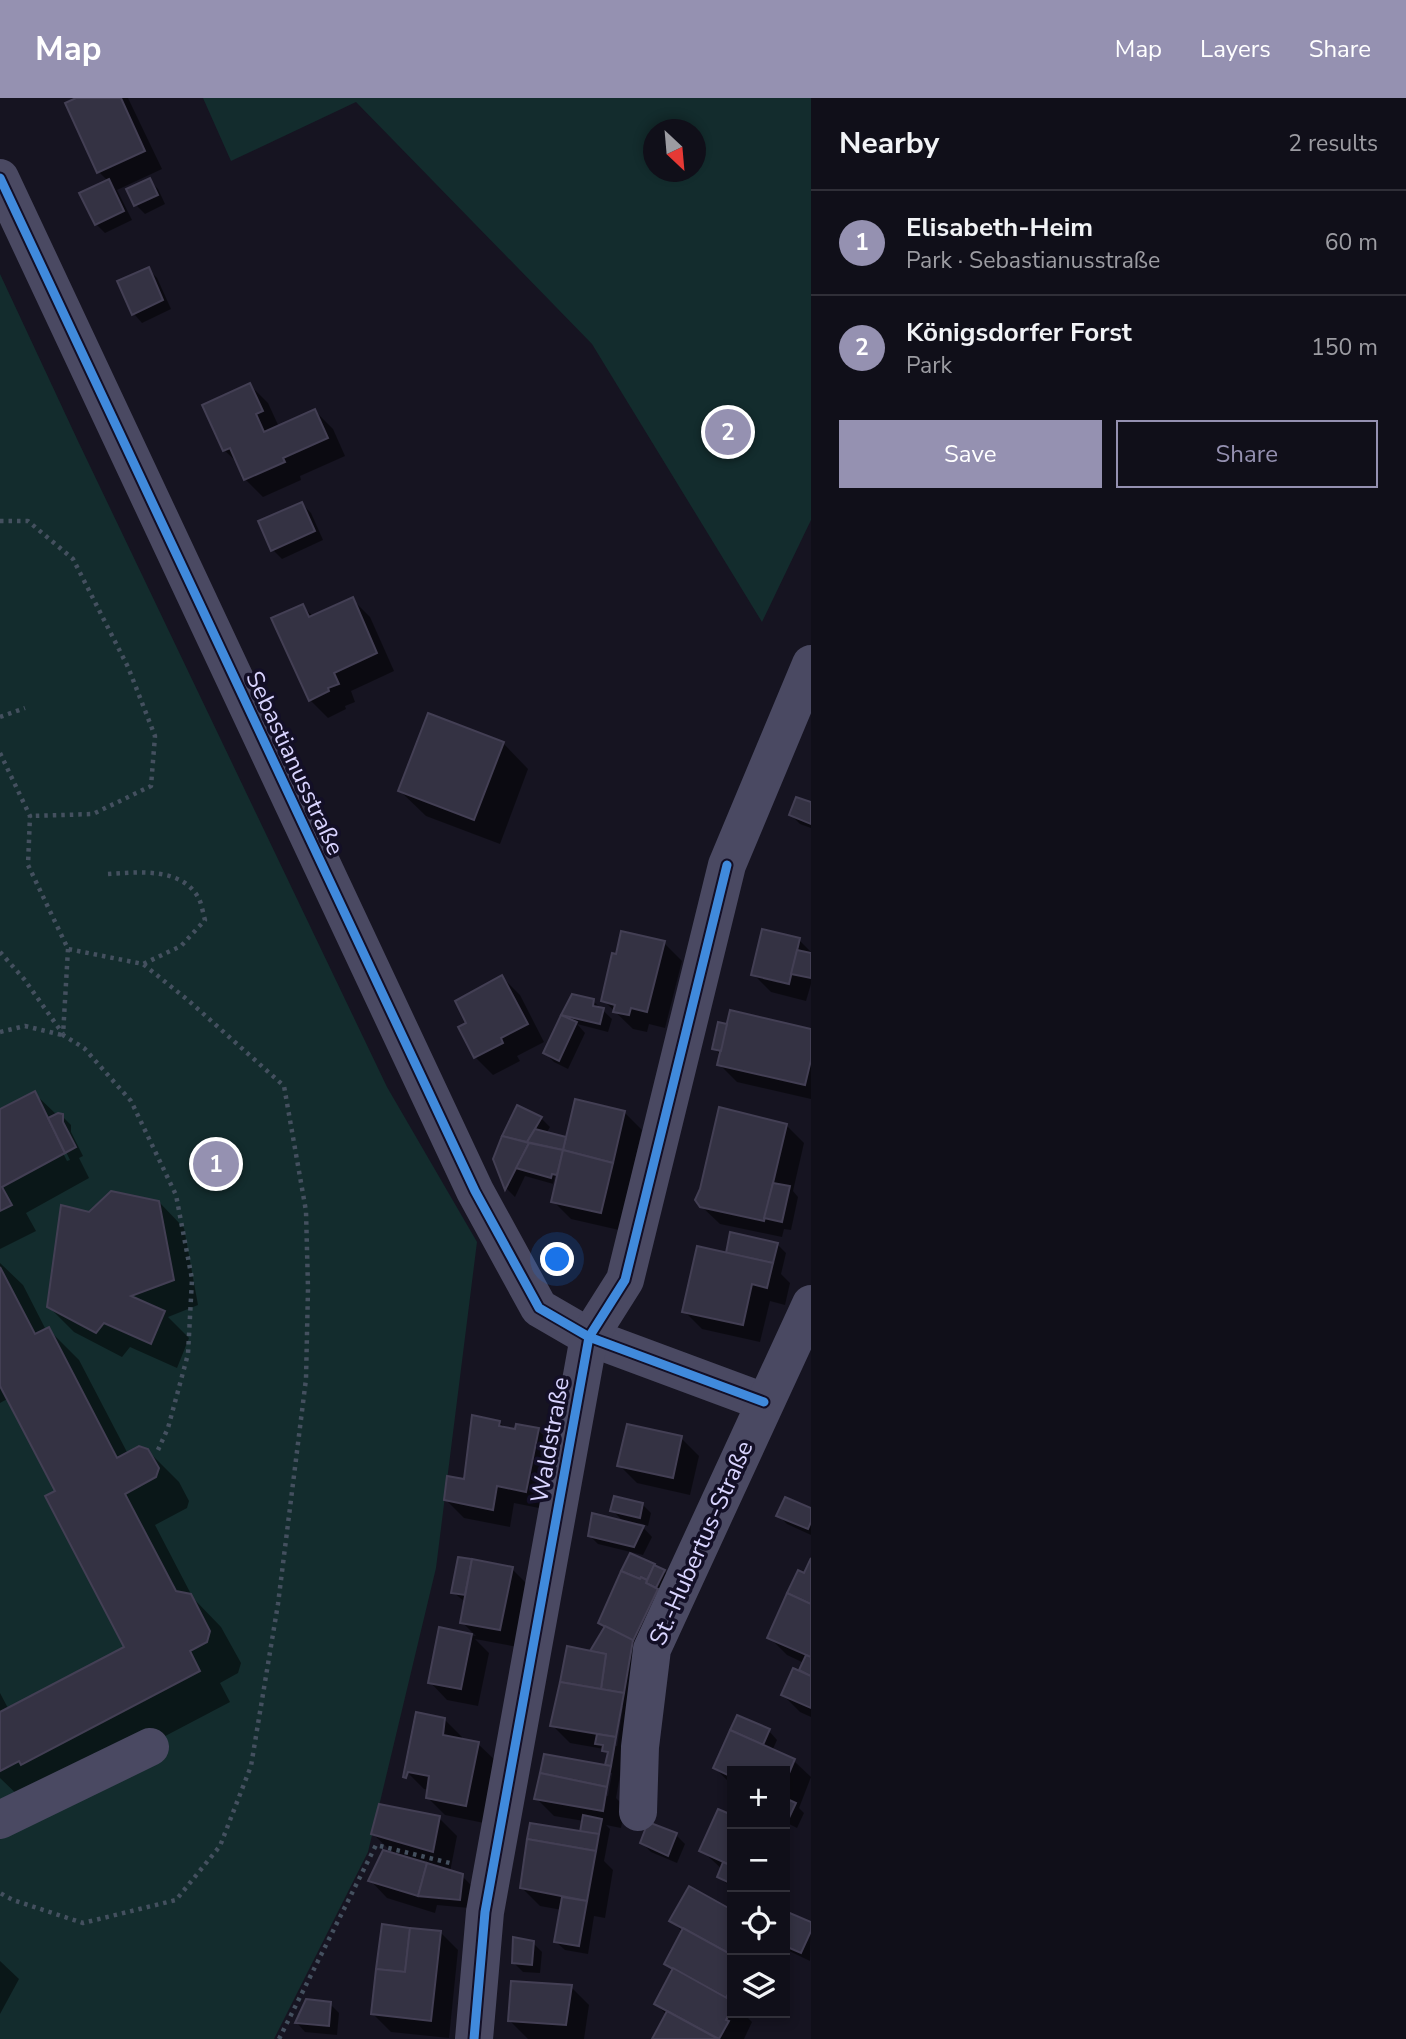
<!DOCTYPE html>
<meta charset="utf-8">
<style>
:root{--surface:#100f19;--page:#191822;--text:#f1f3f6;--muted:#9c9ca2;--line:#302f38;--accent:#9591b1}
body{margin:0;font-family:"Nunito Sans",sans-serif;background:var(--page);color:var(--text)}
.controls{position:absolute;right:21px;bottom:21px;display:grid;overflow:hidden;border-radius:0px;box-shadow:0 4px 10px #0003}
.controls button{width:63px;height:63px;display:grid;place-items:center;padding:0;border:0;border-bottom:2px solid var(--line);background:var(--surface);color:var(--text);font:35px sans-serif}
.compass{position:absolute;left:643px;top:21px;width:63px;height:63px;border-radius:50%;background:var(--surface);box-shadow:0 4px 10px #0003;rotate:154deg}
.you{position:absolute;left:558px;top:1162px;width:24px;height:24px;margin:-18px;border:5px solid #fff;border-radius:50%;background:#1a73e8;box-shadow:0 0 0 10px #1a73e833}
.badge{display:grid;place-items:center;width:46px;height:46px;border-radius:50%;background:var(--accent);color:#fff;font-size:23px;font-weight:700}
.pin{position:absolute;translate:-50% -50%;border:4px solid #fff;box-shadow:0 2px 7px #0006}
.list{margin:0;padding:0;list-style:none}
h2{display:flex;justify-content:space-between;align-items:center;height:91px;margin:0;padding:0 28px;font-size:30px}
h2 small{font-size:23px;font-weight:400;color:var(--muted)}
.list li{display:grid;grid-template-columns:46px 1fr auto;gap:21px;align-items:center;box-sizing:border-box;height:105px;padding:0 28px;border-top:2px solid var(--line)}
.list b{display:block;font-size:26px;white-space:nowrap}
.list p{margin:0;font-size:23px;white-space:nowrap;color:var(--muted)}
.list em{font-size:23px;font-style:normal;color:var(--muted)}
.actions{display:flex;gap:14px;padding:21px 28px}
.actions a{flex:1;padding:16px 0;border:2px solid var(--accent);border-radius:0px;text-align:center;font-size:24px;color:var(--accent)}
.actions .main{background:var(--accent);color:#fff}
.icon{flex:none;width:38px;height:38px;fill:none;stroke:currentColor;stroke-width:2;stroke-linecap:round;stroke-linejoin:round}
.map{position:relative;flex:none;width:811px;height:1941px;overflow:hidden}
header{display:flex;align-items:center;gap:42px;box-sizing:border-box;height:98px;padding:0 35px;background:var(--accent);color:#fff}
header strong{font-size:33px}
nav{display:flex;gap:38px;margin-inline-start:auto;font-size:24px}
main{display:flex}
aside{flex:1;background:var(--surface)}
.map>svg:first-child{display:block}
</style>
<header>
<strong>Map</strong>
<nav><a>Map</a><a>Layers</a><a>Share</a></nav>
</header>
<main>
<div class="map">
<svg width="811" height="1941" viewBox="0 0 811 1941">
<rect width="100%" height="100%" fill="#161421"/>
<g fill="#132c2d" fill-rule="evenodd">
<path d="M203 0H811V422L762 524 592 246 356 4 231 63ZM654 32H696V74H654Z"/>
<path d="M0 176 77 341 387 989 477 1144 436 1470 368 1754 274 1941H0Z"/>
</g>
<g fill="#0007" fill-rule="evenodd">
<path d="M80 0H128L162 71 117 92 132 122 105 135 96 126 108 83 99 74Z"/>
<path d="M149 82 158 91 165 106 145 116 136 107Z"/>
<path d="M148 171 157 180 171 211 142 225 134 216Z"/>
<path d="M250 287 268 305 279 329 315 313 333 331 345 358 300 378 301 382 263 399 245 381 239 366 224 352Z"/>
<path d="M302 406 311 415 323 442 282 461 273 452Z"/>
<path d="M352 501 370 519 394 573 351 593 355 604 345 608 346 611 328 620 310 602 302 508 314 519Z"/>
<path d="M503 645 528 671 500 746 426 718 400 693Z"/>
<path d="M811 706V730L800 726 791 717Z"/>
<path d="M799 842 811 854V886L806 903 771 894 753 876Z"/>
<path d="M664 845 682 863 665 930 649 926 647 934 633 931 603 902Z"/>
<path d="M502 879 520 897 544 944 517 958 520 963 493 977 475 959 468 926Z"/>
<path d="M573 898 593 903 612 921 608 934 577 926 585 935 568 971 554 964 545 955Z"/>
<path d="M811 933V1001L737 984 719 966 721 958 714 950Z"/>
<path d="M34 995 57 1017 62 1018 71 1027V1034L83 1058 79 1060 89 1080 26 1115 36 1133 0 1151V1013ZM47 1023H51L70 1062 67 1063Z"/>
<path d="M518 1009 541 1020 550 1029 546 1036 568 1041 625 1015 642 1032 619 1132 571 1121 553 1103 557 1087 525 1078 515 1099 507 1091 495 1061ZM563 1044H567L557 1086H553Z"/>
<path d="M786 1027 804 1045 793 1093 798 1099 791 1132 784 1131 782 1139 720 1126 701 1108Z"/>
<path d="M159 1104 184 1130 198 1207 168 1219 189 1240 177 1270 130 1249 122 1259 74 1234 49 1209 90 1115Z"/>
<path d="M777 1146 786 1155 781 1176 790 1185 785 1207 770 1203 760 1244 702 1231 684 1213 727 1157Z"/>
<path d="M0 1165 23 1187 46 1232 48 1231 79 1262 128 1356 147 1352 179 1384 189 1403 187 1410 155 1427 193 1500 221 1529 241 1565 238 1575 220 1585 230 1604 53 1697 27 1706 0 1680V1595L9 1612 126 1550 57 1394 9 1300 0 1305Z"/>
<path d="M499 1324 507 1331 538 1332 556 1350 544 1411 514 1405 510 1429 464 1420 446 1402 465 1383Z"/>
<path d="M681 1340 699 1358 690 1397 637 1385 619 1367Z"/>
<path d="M642 1406 651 1415 648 1428 639 1425 652 1439 643 1457 598 1446 589 1437 625 1425 612 1412Z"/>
<path d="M811 1413V1437L787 1426 778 1417Z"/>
<path d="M631 1457 664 1473 673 1482 624 1655 616 1700 625 1709 621 1730 606 1727 610 1731 604 1763 613 1772 605 1820 594 1818 588 1856 565 1852 556 1844 562 1812 540 1808 522 1790 582 1736 584 1723 554 1718 536 1700 607 1670 609 1657 604 1651 570 1645 552 1627 568 1550 591 1555 606 1531 600 1524ZM620 1608H623L617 1648H613ZM608 1675H612L608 1698 604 1697Z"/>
<path d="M459 1461 512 1471 530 1489 518 1549 475 1541 489 1555 478 1608 447 1602 430 1584 440 1531 476 1538 462 1524 465 1504 453 1494Z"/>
<path d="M811 1464V1619L800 1614 783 1597 806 1578 801 1572 804 1565 787 1557 769 1539Z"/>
<path d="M737 1619 769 1633 777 1642 772 1653 794 1663 811 1679 799 1710 804 1715 797 1730 785 1724V1673H732V1687L715 1670ZM740 1635 771 1649 770 1652 740 1639Z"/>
<path d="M444 1621 462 1639 461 1642 478 1646 496 1663 484 1725 445 1717 427 1699 429 1692 424 1691 406 1673Z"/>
<path d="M719 1713 732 1719V1790L719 1779 722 1771 701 1752Z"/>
<path d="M439 1720 457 1738 450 1774 462 1778 471 1787 469 1810 437 1807 435 1815 387 1800 370 1782 395 1757 373 1736Z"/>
<path d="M676 1737 685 1746 677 1765 651 1754 642 1745Z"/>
<path d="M689 1790 732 1814V1915H745L744 1916 752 1924 744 1941H654L667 1917 656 1906 674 1873 666 1865 683 1834 671 1823Z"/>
<path d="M785 1814 811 1826 810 1863 785 1851Z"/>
<path d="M440 1834 458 1852 449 1940 391 1934 373 1916Z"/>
<path d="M533 1845 542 1854 540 1875 523 1874 514 1865Z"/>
<path d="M0 1863 19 1881 0 1916Z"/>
<path d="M571 1889 589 1907 584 1941H528L510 1923Z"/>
<path d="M330 1906 339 1915 337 1937 305 1934 297 1925Z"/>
</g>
<g fill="#343243" stroke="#433f54" stroke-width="2">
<path d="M76 0H121L145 53 97 75 65 5Z"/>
<path d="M150 80 158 97 134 108 126 91Z"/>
<path d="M109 81 124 113 95 127 79 95Z"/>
<path d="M149 169 163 202 132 217 117 183Z"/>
<path d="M250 285 263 313 256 316 264 334 315 311 328 340 283 360 285 364 244 382 230 350 223 353 202 307Z"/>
<path d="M302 404 315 433 271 453 258 423Z"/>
<path d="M353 499 377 555 334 575 339 586 328 590 329 593 309 603 271 520 303 506 309 519Z"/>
<path d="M428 615 504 644 474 722 398 693Z"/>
<path d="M796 699 811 704V726L789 717Z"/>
<path d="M762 831 800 840 789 886 751 877Z"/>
<path d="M621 833 665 843 647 914 631 910 629 917 613 914 615 907 601 903 612 855 616 856Z"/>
<path d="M797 852 811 855V880L791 876Z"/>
<path d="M502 877 528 926 501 940 503 945 474 960 458 929 466 925 455 903Z"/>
<path d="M572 896 594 901 593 908 604 910 600 926 561 917Z"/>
<path d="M730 912 811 931V962L805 987 717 967Z"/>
<path d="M561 917 577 924 559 963 543 955Z"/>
<path d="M718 924 727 926 721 953 712 951Z"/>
<path d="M35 993 65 1055 2 1089 12 1107 0 1113V1011Z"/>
<path d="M575 1001 625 1013 613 1065 563 1052Z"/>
<path d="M517 1007 542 1019 527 1044 502 1038Z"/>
<path d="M719 1009 787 1026 764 1123 700 1109 695 1102 700 1091Z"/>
<path d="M58 1015 63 1016V1024L76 1049 65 1055 48 1020Z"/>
<path d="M535 1031 566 1039 563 1052 527 1044Z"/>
<path d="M502 1038 529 1045 505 1092 493 1061Z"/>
<path d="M529 1045 563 1052 557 1077 552 1076 551 1080 516 1070Z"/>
<path d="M563 1052 613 1065 601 1115 551 1104Z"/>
<path d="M773 1085 790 1088 782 1124 764 1120Z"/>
<path d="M111 1093 159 1103 174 1182 131 1198 165 1213 151 1246 104 1225 96 1235 47 1209 61 1107 89 1114Z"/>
<path d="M730 1134 778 1145 773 1165 726 1155Z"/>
<path d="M697 1148 773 1165 767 1190 752 1186 743 1227 682 1214Z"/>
<path d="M0 1169 35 1236 49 1229 117 1360 139 1348 148 1351 159 1370 156 1379 125 1396 176 1493 191 1496 210 1533 207 1544 190 1553 200 1573 21 1667 19 1663 0 1673V1614L124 1549 45 1398 55 1393 0 1288Z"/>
<path d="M472 1317 500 1323 499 1328 515 1331 516 1326 539 1330 526 1394 497 1388 493 1412 444 1402 447 1378 464 1381Z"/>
<path d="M627 1326 682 1338 673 1380 617 1368Z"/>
<path d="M614 1398 643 1405 640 1420 610 1413Z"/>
<path d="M785 1399 811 1410V1424L808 1431 776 1418Z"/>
<path d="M592 1415 644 1428 634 1449 588 1438Z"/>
<path d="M630 1455 655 1466 647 1482 641 1479 640 1481 621 1473Z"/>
<path d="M458 1459 472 1461 465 1497 451 1495Z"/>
<path d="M811 1460V1506L787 1495 798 1472 804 1475Z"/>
<path d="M472 1461 513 1469 500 1532 460 1525Z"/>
<path d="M654 1467 665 1472 656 1490 646 1485Z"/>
<path d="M621 1473 640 1481 641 1479 647 1482 646 1485 658 1491 633 1543 598 1525Z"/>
<path d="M787 1495 811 1506V1559L767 1540Z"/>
<path d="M605 1528 633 1542 624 1595 601 1591 606 1556 590 1553Z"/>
<path d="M439 1529 472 1536 461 1591 428 1585Z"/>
<path d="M567 1548 606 1556 601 1591 560 1584Z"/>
<path d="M806 1557 811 1559V1578L799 1572Z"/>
<path d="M793 1570 811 1578V1610L781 1597Z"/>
<path d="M560 1584 624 1595 616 1639 550 1628Z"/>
<path d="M416 1614 445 1620 443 1637 479 1644 466 1708 426 1700 429 1678 408 1674 406 1680 403 1679Z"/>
<path d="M737 1617 770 1631 763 1647 730 1632Z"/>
<path d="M730 1632 795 1661 785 1685V1673H732V1679L713 1670Z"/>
<path d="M597 1636 616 1639 611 1668 605 1667 608 1654 602 1653 603 1647 595 1646Z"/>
<path d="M544 1656 611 1668 607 1689 540 1675Z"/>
<path d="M540 1675 607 1689 603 1713 534 1701Z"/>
<path d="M785 1700 796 1705 788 1722 785 1721Z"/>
<path d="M379 1706 440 1718 433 1754 371 1736Z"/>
<path d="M718 1711 732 1717V1768L699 1753Z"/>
<path d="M583 1717 602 1721 599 1736 580 1734Z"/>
<path d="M648 1724 677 1735 668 1758 640 1745Z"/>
<path d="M530 1725 599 1736 596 1753 527 1741Z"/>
<path d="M527 1741 596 1753 587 1803 520 1790Z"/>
<path d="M383 1752 427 1765 418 1798 368 1783Z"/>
<path d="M723 1764 732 1768V1786L717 1779Z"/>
<path d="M427 1765 463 1776 460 1802 418 1798Z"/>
<path d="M689 1788 732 1812V1857L669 1823Z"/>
<path d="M562 1799 587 1803 579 1848 554 1844Z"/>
<path d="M785 1813 811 1824V1833L801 1855 785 1848Z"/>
<path d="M382 1826 410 1830 405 1874 376 1871Z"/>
<path d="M410 1830 441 1833 431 1923 371 1916 376 1871 405 1874Z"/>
<path d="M683 1830 732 1857V1888L726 1900 664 1866Z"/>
<path d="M513 1839 534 1843 532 1867 512 1865Z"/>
<path d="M673 1870 732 1903V1910L726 1922 729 1923 719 1941 654 1906Z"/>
<path d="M511 1883 572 1887 566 1927 508 1923Z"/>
<path d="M306 1901 331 1904 329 1928 295 1925Z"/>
<path d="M667 1913 718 1941H652Z"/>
</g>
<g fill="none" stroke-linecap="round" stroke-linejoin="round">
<g stroke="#44505f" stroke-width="4.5" stroke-dasharray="3.5 5" stroke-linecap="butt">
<path d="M0 423H28L73 461 128 569 155 638 151 688 93 716 30 718"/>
<path d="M0 619 25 610"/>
<path d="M0 655 30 718 28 767 68 851 143 866 189 903 284 988 306 1113 308 1190 306 1281 278 1506 251 1668 220 1748 176 1802 83 1825 13 1802 0 1795"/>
<path d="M108 776C138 774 183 769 199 801 202 807 203 816 205 822L181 848 143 866"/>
<path d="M68 851 63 937 84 950 131 1003 176 1097 192 1181 188 1256 168 1330 158 1352"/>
<path d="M0 854 24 881 63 936"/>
<path d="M0 934 25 928 62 937"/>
<path d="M279 1941 376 1747 454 1766"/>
</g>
<g stroke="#4a4962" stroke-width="38">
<path d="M0 80 475 1093 539 1210 589 1239 764 1304"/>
<path d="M638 1714 640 1649 652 1551 811 1206"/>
<path d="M0 1722 150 1649"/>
<path d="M474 1941 485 1814 589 1239 625 1182 727 767 811 566"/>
</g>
<defs>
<g id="cycleway">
<path d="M0 80 475 1093 539 1210 589 1239 764 1304"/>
<path d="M474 1941 485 1814 589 1239 625 1182 727 767"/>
</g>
</defs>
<use href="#cycleway" stroke="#130f26" stroke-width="13"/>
<use href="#cycleway" stroke="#408adc" stroke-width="9"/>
</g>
<g text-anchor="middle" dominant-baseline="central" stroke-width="7" stroke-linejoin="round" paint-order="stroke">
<g font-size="24" fill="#d9d4ff" stroke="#130f26">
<text transform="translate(295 665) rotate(65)">Sebastianusstraße</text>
<text transform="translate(550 1342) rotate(-80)">Waldstraße</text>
<text transform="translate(701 1445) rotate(-66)">St.-Hubertus-Straße</text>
</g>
</g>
</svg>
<div class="controls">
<button>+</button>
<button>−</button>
<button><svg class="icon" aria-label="locate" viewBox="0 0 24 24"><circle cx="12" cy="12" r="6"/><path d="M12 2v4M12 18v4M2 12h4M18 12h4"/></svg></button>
<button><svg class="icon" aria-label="layers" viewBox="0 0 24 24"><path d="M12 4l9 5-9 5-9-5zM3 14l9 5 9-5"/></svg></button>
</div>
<svg class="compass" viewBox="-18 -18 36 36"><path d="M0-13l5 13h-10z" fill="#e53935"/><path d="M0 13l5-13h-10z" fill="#9c9ca2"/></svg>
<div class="you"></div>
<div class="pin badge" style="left:216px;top:1066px">1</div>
<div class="pin badge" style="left:728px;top:334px">2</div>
</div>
<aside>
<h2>Nearby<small>2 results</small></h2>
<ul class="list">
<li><span class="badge">1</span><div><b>Elisabeth-Heim</b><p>Park · Sebastianusstraße</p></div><em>60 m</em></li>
<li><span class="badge">2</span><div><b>Königsdorfer Forst</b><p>Park</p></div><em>150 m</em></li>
</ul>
<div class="actions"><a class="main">Save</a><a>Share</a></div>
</aside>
</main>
